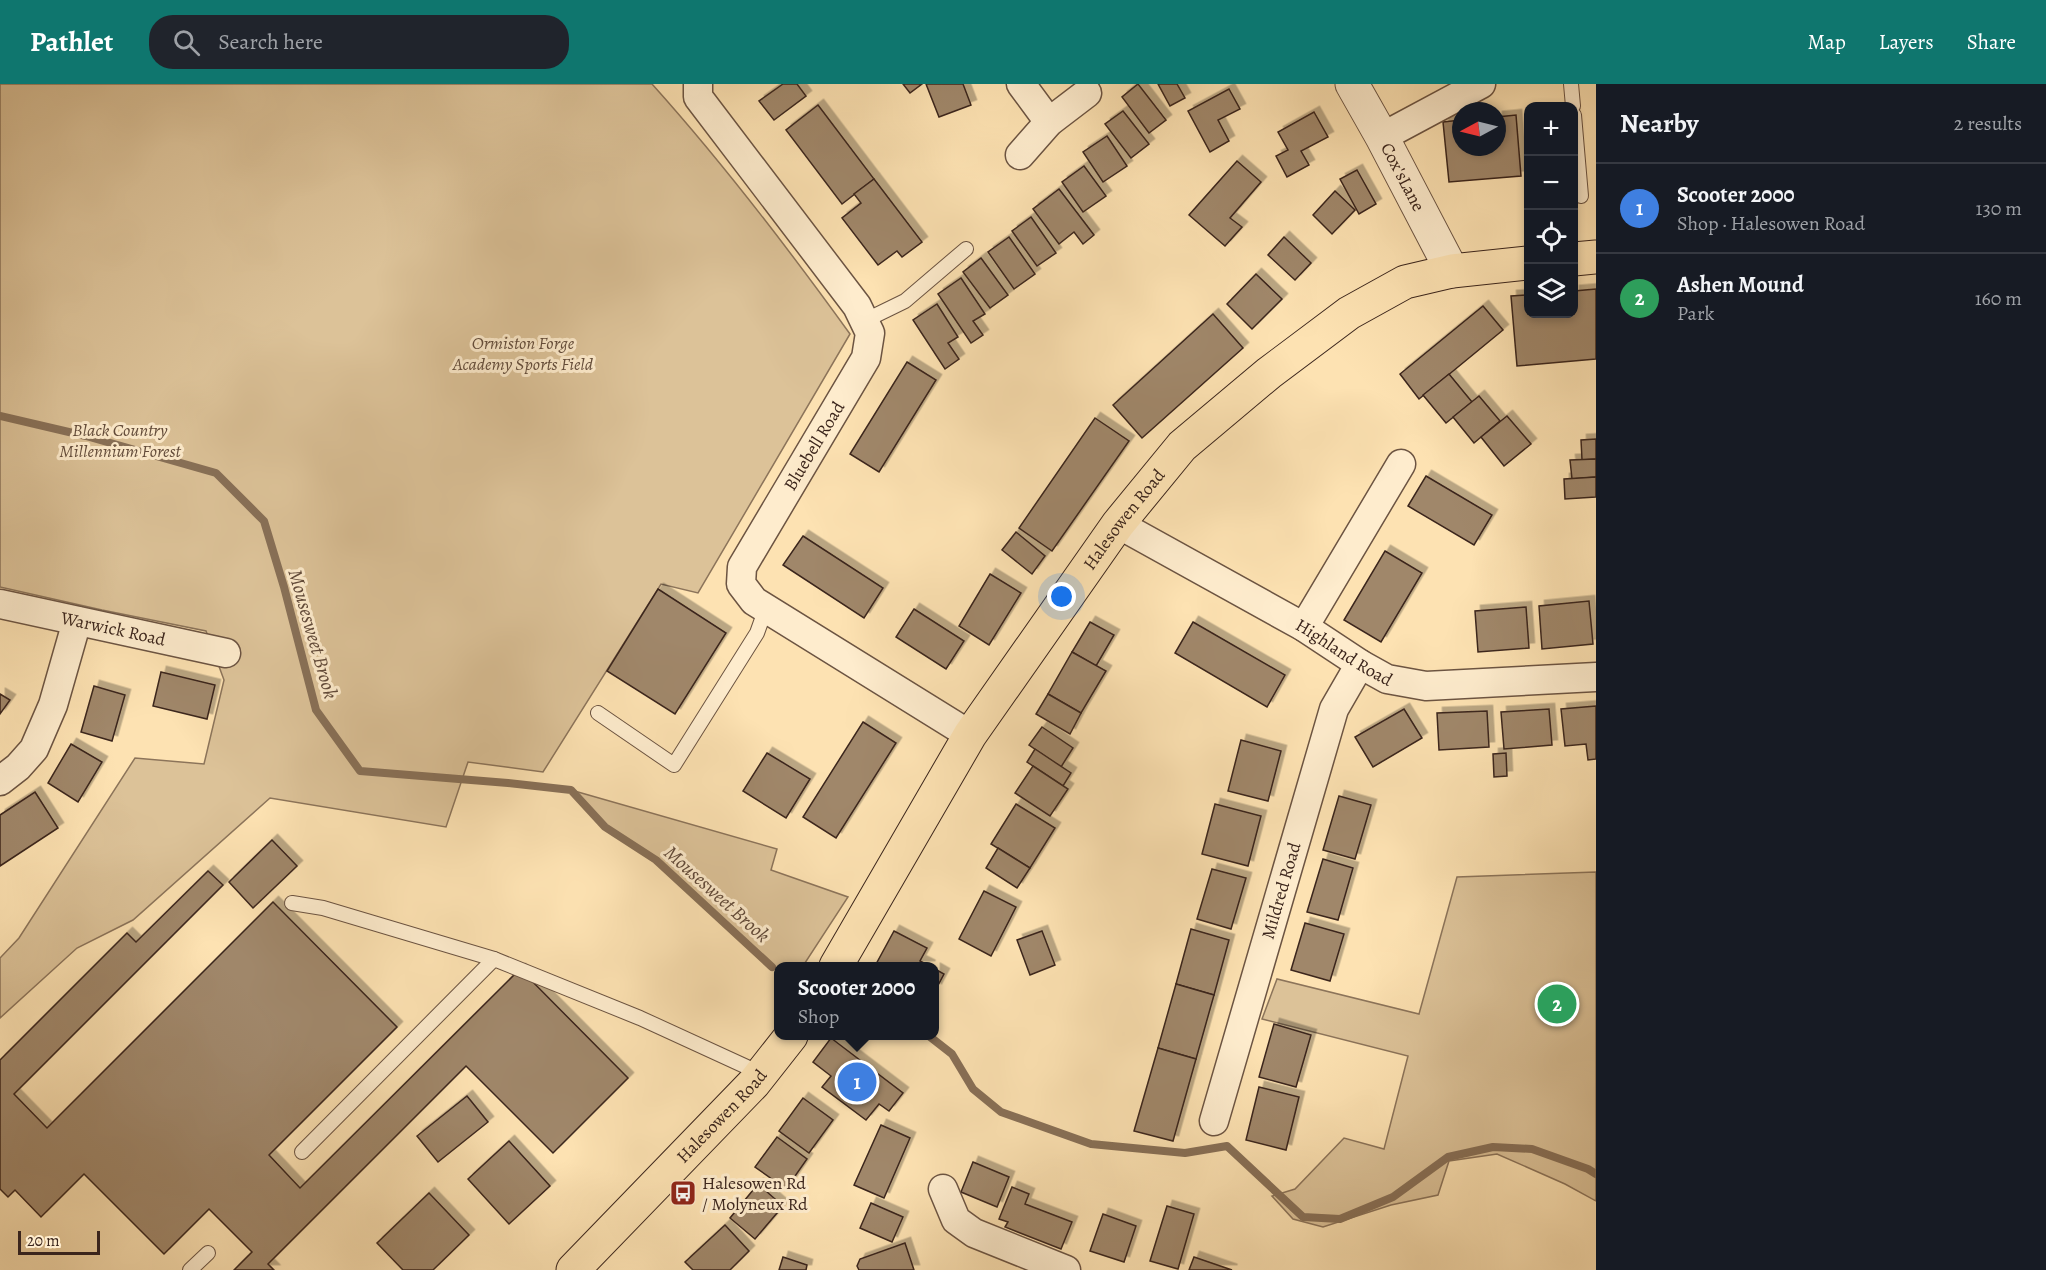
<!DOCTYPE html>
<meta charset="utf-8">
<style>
:root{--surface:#171b24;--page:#20242c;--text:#f1f3f6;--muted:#9ea1a6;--line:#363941;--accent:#0f766e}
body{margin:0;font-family:Alegreya,serif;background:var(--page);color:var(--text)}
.controls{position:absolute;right:18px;top:18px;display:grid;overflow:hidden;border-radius:12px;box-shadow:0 3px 9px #0003}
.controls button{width:54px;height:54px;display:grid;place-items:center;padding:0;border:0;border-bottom:2px solid var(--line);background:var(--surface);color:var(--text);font:30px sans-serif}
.compass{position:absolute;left:1452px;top:18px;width:54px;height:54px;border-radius:50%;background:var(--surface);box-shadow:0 3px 9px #0003;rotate:263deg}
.scale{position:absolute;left:18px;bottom:15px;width:82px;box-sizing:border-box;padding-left:6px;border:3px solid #3b251c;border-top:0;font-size:16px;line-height:21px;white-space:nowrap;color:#3b251c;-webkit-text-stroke:4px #feeccd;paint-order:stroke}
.you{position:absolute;left:1062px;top:513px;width:21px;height:21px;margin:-15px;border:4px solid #fff;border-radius:50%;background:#1a73e8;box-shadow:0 0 0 9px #1a73e833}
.badge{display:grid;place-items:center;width:39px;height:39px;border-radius:50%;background:var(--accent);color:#fff;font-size:20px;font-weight:700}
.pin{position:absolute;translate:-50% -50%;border:3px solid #fff;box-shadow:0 2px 6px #0006}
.popup{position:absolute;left:774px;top:878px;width:165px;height:78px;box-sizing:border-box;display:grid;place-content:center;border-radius:12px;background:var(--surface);filter:drop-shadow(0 2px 4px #0005);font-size:20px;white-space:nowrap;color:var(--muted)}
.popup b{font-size:22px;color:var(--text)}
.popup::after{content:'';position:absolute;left:50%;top:100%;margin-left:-12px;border:12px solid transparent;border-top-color:var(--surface)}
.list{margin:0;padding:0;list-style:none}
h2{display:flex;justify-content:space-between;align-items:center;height:78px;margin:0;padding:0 24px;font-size:26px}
h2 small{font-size:20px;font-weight:400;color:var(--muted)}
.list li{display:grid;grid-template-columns:39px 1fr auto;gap:18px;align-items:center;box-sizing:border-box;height:90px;padding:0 24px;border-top:2px solid var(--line)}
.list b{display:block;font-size:22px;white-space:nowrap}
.list p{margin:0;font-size:20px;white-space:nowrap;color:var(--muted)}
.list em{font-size:20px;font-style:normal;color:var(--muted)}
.icon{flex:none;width:33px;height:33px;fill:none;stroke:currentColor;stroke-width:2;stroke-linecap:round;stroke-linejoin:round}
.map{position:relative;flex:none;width:1596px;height:1186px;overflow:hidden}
header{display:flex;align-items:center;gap:36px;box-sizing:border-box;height:84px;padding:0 30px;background:var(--accent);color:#fff}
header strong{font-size:28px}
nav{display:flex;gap:33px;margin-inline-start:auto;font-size:21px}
.search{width:420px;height:54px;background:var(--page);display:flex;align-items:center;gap:15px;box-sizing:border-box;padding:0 21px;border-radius:24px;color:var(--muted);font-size:22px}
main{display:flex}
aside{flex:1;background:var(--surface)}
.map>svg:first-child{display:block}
</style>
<header>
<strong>Pathlet</strong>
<div class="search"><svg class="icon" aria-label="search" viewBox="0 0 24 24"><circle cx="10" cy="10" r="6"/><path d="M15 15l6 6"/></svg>Search here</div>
<nav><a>Map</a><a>Layers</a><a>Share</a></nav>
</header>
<main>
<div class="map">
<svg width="1596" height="1186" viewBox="0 0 1596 1186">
<defs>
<filter id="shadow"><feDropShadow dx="5.5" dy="-5.5" stdDeviation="0" flood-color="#0004"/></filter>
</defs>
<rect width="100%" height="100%" fill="#fde2b2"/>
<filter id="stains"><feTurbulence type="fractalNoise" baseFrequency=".00333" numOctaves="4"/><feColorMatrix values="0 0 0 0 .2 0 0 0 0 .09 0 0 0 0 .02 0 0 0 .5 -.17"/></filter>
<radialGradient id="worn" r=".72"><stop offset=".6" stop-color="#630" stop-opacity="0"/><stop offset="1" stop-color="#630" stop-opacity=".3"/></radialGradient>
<g fill="#dcc298" stroke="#8c745a" stroke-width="1.5">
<path d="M0 0H652C723 79 788 164 850 250L698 509 661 500 543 688 468 678 446 743 270 714 133 836 77 864 0 934V874L19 854 135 674 204 680 224 596 206 547 102 526 0 503Z"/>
<path d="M571 706 777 765 771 786 848 813 803 882H779V888L656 776 605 743Z"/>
<path d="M1596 788V1117L1565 1100 1497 1070 1449 1077 1438 1111 1391 1121 1323 1143 1293 1135 1272 1112 1295 1105 1344 1054 1384 1065 1408 972 1262 935 1277 895 1419 930 1457 793Z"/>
</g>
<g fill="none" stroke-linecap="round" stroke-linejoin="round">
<g stroke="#887057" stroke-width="8">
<path d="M0 332 86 352 216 389 264 437 284 503 316 626 360 687 508 699 571 706 605 743 656 776 772 883"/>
<path d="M929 952 952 970 973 1005 1001 1028 1091 1060 1185 1069 1227 1062 1303 1133 1340 1135 1393 1113 1448 1073 1493 1063 1532 1065 1588 1085 1596 1090"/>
</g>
</g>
<g fill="#a0876a" stroke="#3b251c" stroke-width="1.5" filter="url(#shadow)">
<path d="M783 0H797L806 12 774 36 759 17Z"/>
<path d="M903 0H922L910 9Z"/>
<path d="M926 0H963L971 21 939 33Z"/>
<path d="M1138 0 1166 36 1149 49 1122 13Z"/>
<path d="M1158 0H1177L1185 14 1170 22Z"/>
<path d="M1229 5 1240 25 1218 36 1229 57 1210 68 1188 27Z"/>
<path d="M818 21 874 95 842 120 786 46Z"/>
<path d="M1123 27 1149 60 1131 74 1105 40Z"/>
<path d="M1314 28 1328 53 1301 67 1309 81 1287 93 1276 72 1288 66 1278 48Z"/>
<path d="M1516 31 1521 92 1449 98 1443 38 1461 36V63H1497V33Z"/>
<path d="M1107 52 1127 82 1103 98 1083 68Z"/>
<path d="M1237 77 1261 98 1230 134 1242 143 1225 162 1189 131Z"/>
<path d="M1084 82 1106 112 1083 128 1062 98Z"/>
<path d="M1357 86 1376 120 1359 130 1340 95Z"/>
<path d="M874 95 922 158 902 173 897 167 878 181 842 134 861 119 854 110Z"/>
<path d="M1059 105 1094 151 1083 160 1074 148 1059 160 1033 125Z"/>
<path d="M1335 107 1355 126 1332 150 1313 131Z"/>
<path d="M1031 133 1056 169 1037 182 1012 147Z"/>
<path d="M1009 153 1035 190 1014 205 988 168Z"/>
<path d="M1284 153 1311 179 1295 196 1268 171Z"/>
<path d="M981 174 1008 211 990 224 963 188Z"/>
<path d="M1256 190 1282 215 1252 245 1227 220Z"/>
<path d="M961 194 985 230 973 237 983 251 971 259 938 210Z"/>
<path d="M1596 205V275L1517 282 1511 212 1528 211V230H1574V207Z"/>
<path d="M937 220 958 253 948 259 959 275 945 285 913 236Z"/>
<path d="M1483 222 1503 246 1419 315 1400 290Z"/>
<path d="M1213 230 1243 264 1142 354 1113 321Z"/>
<path d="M907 278 936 296 879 388 850 370Z"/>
<path d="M1449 290 1472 318 1446 339 1423 311Z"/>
<path d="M1479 312 1500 337 1474 359 1453 333Z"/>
<path d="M1507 332 1531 360 1504 382 1481 353Z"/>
<path d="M1095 334 1129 357 1052 467 1019 444Z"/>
<path d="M1596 355V375L1582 376 1581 356Z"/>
<path d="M1596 375V393L1572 395 1570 376Z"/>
<path d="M1426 392 1492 431 1474 461 1408 422Z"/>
<path d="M1596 393V413L1565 415 1564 395Z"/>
<path d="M1016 448 1045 472 1032 490 1002 466Z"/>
<path d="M803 452 883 504 864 534 783 481Z"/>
<path d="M1385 467 1422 489 1381 558 1344 536Z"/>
<path d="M990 490 1021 509 989 561 959 542Z"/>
<path d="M658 505 726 549 675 630 607 587Z"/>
<path d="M1589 517 1593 560 1542 565 1539 522Z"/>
<path d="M1526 523 1529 564 1478 568 1475 527Z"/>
<path d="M914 525 964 557 946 585 896 553Z"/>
<path d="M1090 538 1114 551 1096 582 1072 568Z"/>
<path d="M1193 538 1285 591 1267 623 1175 569Z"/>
<path d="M1072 568 1106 587 1081 629 1048 610Z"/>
<path d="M161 588 215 601 207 635 153 622Z"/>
<path d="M94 602 125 611 112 657 81 648Z"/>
<path d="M0 610 10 616 0 630Z"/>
<path d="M1048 610 1081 629 1070 650 1036 630Z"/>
<path d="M1596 622V675L1588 676 1586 660 1565 662 1561 625Z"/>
<path d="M1404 625 1422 654 1373 683 1355 653Z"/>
<path d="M1549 625 1552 661 1504 665 1501 628Z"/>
<path d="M1487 627 1489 663 1439 666 1437 629Z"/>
<path d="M863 638 896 659 836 754 803 733Z"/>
<path d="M1042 643 1073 664 1061 683 1029 661Z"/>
<path d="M1241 656 1281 667 1268 717 1228 707Z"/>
<path d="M71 660 102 678 78 718 48 699Z"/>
<path d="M1035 665 1071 689 1063 702 1027 678Z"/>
<path d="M767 669 810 695 786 734 743 707Z"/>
<path d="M1506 669 1507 692 1494 693 1493 670Z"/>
<path d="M1033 682 1068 705 1050 732 1015 709Z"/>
<path d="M35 708 58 744 0 782V731Z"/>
<path d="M1339 712 1371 721 1355 775 1323 766Z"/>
<path d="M1016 720 1055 744 1030 784 991 760Z"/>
<path d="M1215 720 1261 732 1248 782 1202 770Z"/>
<path d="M272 756 297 782 253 824 229 798Z"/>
<path d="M998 764 1030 784 1017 804 986 784Z"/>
<path d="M1323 775 1353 784 1338 836 1307 828Z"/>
<path d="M1212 785 1246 794 1231 845 1197 835Z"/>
<path d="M208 787 223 801 14 1010 47 1044 273 818 397 943 269 1071 300 1104 520 885 628 994 553 1069 466 982 268 1180 274 1186H234L252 1168 209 1125 164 1170 84 1090 41 1133 15 1106 8 1113 0 1105V976L127 849 136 858Z"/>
<path d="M984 807 1016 823 991 872 959 855Z"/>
<path d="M1305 839 1344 850 1330 897 1291 886Z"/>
<path d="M1191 845 1229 856 1214 911 1176 900Z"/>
<path d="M894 847 927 864 920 877 930 882H875Z"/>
<path d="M1042 847 1055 881 1030 891 1017 856Z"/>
<path d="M935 885 944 890 936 905 935 904Z"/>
<path d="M1176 900 1214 911 1196 975 1158 964Z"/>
<path d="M1274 940 1311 951 1296 1003 1259 993Z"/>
<path d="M831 954 903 1009 889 1027 879 1020 866 1036 822 1003 831 992 813 978Z"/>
<path d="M1158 964 1196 975 1173 1057 1134 1047Z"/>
<path d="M1259 1003 1299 1013 1286 1066 1246 1056Z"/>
<path d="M467 1012 488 1038 438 1078 417 1052Z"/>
<path d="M803 1014 833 1036 809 1069 779 1047Z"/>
<path d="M881 1041 910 1054 884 1114 854 1101Z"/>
<path d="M777 1053 807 1075 786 1105 755 1083Z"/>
<path d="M509 1057 550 1102 509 1140 468 1095Z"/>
<path d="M973 1078 1009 1093 997 1123 961 1108Z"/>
<path d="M758 1100 783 1122 755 1155 730 1134Z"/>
<path d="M1012 1103 1029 1110 1025 1120 1072 1138 1061 1165 1005 1143 1008 1138 999 1135Z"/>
<path d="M429 1109 469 1151 433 1186H403L377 1159Z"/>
<path d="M871 1119 903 1133 892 1158 860 1144Z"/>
<path d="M1167 1122 1194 1130 1178 1185 1150 1177Z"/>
<path d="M1103 1130 1136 1142 1124 1178 1090 1167Z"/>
<path d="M725 1141 749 1167 730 1186H693L685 1178Z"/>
<path d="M905 1159 914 1186H859L857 1182 860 1175Z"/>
<path d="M783 1173 807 1181 806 1186H779Z"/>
<path d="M1194 1173 1232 1186H1189Z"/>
</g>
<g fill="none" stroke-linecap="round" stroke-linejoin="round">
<defs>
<g id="service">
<path d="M1571 0 1573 22"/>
<path d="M1574 31 1581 112"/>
<path d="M864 237 905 217 966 165"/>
<path d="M598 629 674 681 757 549 766 524"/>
<path d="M292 819 323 824 494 875"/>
<path d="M302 1068 494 875 640 934 762 990"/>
<path d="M190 1186 208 1169"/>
</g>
<g id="minor">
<path d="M698 0V13L857 222 870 249 866 274 742 483 741 500 754 517 970 651"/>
<path d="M1021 0 1049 38"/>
<path d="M1382 53 1481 0"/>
<path d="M1020 71 1049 38 1087 9"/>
<path id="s1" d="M1118 440 1304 543 1360 580 1387 595 1426 602 1596 593"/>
<path id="s2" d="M0 520 226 569"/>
<path d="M1304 543 1401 380"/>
<path d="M0 697 18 683 34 665 53 621 77 537"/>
<path id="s3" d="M1214 1037 1334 625 1360 580"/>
<path d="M943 1105 956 1136 974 1149 1066 1186"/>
</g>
<g id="tertiary">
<path id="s4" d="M1352 0 1382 53 1452 187"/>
</g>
<g id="primary">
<path d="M1574 175 1596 173"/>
<path id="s5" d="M836 882 970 651 1118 440 1182 362 1269 289 1349 229 1405 198 1452 187 1528 179"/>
<path id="s6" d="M573 1186 754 999 791 952"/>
</g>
</defs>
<use href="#service" stroke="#6c5442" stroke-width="16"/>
<use href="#minor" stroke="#6c5442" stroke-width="31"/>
<use href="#tertiary" stroke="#6c5442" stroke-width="35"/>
<use href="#primary" stroke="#3b251c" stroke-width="35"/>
<use href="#service" stroke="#feeccd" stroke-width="14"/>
<use href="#minor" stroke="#feeccd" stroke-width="28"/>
<use href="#tertiary" stroke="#feeccd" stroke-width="33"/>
<use href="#primary" stroke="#fde2b2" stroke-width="33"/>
</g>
<defs>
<symbol id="bus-square" viewBox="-11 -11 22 22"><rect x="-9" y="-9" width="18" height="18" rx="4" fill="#8f2418" stroke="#feeccd"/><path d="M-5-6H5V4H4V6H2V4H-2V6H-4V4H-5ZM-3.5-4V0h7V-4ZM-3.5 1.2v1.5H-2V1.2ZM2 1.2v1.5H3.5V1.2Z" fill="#fff"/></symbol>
</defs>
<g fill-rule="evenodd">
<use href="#bus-square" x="668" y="1094" width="30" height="30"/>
</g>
<g text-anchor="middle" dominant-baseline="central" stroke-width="6" stroke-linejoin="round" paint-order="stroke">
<g font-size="18" fill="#3b251c" stroke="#feeccd">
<text stroke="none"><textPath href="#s4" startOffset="106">Cox'sLane</textPath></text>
<text transform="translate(814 362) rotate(-59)">Bluebell Road</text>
<text stroke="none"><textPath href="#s5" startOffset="532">Halesowen Road</textPath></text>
<text stroke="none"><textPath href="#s2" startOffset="116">Warwick Road</textPath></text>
<text stroke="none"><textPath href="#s1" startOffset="260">Highland Road</textPath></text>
<text stroke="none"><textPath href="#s3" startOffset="240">Mildred Road</textPath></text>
<text stroke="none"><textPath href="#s6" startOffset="214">Halesowen Road</textPath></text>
</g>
<g font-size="18" font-style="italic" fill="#634c3b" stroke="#feeccd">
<text x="523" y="259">Ormiston Forge<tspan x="523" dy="21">Academy Sports Field</tspan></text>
<text x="120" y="346">Black Country<tspan x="120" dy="21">Millennium Forest</tspan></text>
</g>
<g font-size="18" fill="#3b251c" stroke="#feeccd" text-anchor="start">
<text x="702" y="1099">Halesowen Rd<tspan x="702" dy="21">/ Molyneux Rd</tspan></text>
</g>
<g font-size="20" font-style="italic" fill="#614a3a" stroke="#feeccd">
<text transform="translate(313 550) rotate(74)">Mousesweet Brook</text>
<text transform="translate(717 810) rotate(42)">Mousesweet Brook</text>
</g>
</g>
<rect width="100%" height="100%" filter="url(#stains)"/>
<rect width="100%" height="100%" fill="url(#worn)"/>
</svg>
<div class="controls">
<button>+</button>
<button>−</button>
<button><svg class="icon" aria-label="locate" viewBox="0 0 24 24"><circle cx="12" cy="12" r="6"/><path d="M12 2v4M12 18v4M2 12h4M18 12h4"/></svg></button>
<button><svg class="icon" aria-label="layers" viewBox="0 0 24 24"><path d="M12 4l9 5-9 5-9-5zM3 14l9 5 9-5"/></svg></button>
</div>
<svg class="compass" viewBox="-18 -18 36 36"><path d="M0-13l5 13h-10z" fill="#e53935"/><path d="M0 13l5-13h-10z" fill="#9ea1a6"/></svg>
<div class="scale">20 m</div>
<div class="you"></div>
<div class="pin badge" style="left:857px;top:998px;background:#3f7fe0">1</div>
<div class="popup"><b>Scooter 2000</b>Shop</div>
<div class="pin badge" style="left:1557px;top:920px;background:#2e9e5b">2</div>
</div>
<aside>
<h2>Nearby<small>2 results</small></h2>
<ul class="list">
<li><span class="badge" style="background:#3f7fe0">1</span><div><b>Scooter 2000</b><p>Shop · Halesowen Road</p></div><em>130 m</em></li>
<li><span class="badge" style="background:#2e9e5b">2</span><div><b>Ashen Mound</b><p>Park</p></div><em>160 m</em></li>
</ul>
</aside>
</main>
